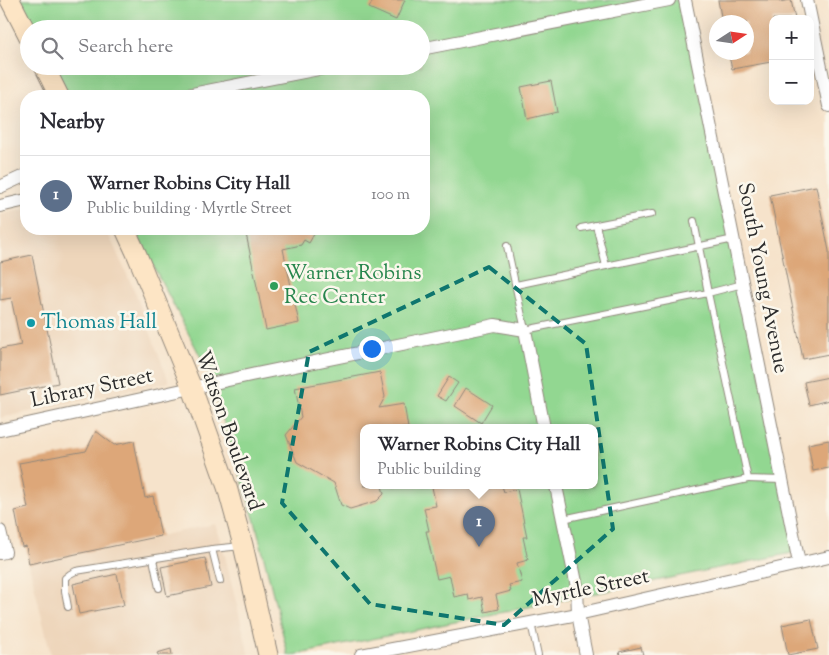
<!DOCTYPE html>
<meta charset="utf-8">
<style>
:root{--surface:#fff;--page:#f7f7f7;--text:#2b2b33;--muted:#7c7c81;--line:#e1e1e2;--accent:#7c3aed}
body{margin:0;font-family:"Sorts Mill Goudy",serif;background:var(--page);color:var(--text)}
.controls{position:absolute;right:15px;top:15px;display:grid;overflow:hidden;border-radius:10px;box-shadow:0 5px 20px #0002}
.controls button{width:45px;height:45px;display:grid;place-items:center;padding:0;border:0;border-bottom:1px solid var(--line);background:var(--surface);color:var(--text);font:25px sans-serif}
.compass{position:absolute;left:709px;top:15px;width:45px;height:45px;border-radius:50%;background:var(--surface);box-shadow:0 5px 20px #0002;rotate:78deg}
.you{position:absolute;left:371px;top:348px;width:18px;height:18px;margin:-12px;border:4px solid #fff;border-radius:50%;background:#1a73e8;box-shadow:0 0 0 8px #1a73e833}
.badge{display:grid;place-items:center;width:32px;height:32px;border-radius:50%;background:var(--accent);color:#fff;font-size:16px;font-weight:700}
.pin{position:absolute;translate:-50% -41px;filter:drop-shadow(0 1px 2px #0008)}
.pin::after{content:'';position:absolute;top:26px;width:18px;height:15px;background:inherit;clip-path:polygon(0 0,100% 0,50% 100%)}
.popup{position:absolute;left:360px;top:424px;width:238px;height:65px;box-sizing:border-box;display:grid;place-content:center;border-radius:10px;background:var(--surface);filter:drop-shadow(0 1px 4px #0005);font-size:16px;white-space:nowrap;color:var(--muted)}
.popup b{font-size:19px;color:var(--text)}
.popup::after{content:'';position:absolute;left:50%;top:100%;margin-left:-10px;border:10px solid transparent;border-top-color:var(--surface)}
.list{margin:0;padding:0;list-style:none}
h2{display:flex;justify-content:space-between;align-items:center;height:65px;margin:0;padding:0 20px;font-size:21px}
h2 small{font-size:16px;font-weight:400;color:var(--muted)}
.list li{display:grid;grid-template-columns:32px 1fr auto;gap:15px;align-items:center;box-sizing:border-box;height:80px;padding:0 20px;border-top:1px solid var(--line)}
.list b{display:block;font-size:19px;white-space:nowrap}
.list p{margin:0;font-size:16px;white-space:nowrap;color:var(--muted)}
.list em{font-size:16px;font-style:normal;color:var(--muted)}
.icon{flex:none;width:28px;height:28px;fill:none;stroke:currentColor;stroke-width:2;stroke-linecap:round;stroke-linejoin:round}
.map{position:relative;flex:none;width:829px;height:655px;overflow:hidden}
.search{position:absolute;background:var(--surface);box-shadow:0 5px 20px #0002;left:20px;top:20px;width:410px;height:55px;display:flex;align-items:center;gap:12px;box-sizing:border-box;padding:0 18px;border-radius:28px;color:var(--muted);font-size:19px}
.panel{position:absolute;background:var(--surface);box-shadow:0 5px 20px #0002;left:20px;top:90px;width:410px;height:145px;border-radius:20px}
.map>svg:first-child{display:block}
</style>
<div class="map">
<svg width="829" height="655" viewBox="0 0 829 655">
<rect width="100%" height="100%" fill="#fbf7ec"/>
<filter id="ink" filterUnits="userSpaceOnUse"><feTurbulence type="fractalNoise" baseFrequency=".02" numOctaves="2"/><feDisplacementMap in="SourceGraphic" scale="10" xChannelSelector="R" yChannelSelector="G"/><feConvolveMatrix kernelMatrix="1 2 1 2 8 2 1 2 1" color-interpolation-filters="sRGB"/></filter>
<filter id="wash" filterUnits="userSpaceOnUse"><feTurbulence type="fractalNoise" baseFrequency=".0096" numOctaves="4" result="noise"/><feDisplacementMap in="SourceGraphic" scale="20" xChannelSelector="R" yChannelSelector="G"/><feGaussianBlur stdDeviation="1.12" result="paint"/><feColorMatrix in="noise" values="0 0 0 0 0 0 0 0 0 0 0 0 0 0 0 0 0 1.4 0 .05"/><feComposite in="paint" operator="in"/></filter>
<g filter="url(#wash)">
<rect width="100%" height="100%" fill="#f6e3cb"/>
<g fill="#eed6bb">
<path d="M26 209V229H106L135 292 169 382 0 418V215Z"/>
<path d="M215 524 224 552 249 655H51L29 564Z"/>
</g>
<path fill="#92d791" stroke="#5e815e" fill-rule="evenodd" d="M14 0H681L797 552 294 655H288L256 525 207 369 134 229H424V96H65L49 66H421V29H29ZM364 428H594V486H364Z"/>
<g id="blocks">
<g fill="#dda779">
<path d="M373 0H405L396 20 369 8Z"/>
<path d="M718 0H779V2L791 0 795 19H773V66L771 62 732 69 728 52H746V22H722Z"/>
<path d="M551 81 557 112 527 119 521 87Z"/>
<path d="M816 186 829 251V354L803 359 770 195Z"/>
<path d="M245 229H317L309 243 304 240 301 245 283 249 299 323 266 330Z"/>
<path d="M32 255 58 383 0 395V349L21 345 11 298 0 300V262Z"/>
<path d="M380 372 385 397 379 408 404 404 408 428H364V486H382L384 494 377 501 350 509 341 505 334 483 297 462 286 435 301 417 295 388Z"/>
<path d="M449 377 458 383 446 401 437 396Z"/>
<path d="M829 377V400L809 405 804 382Z"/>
<path d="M466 388 492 405 481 423 455 406Z"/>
<path d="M96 431 114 445 134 441 145 498 153 496 161 536 29 564 26 546 22 547 15 511 28 508 19 463 86 451Z"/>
<path d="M829 440V468L813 471 808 444Z"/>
<path d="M436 486H502L504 492 517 489 527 537H523L528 560 517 563 522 582 509 585 511 591 496 595 499 609 485 612 482 597 469 600 468 594 454 597 450 576 437 579 426 531H429L424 508 436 506 432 487Z"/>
<path d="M205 558 211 587 167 596 161 567Z"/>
<path d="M117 574 124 605 79 614 73 584Z"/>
<path d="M811 619 818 649 788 655 782 625Z"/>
<path d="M641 647 643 655H620L619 652Z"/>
<path d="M171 649 172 655H158L157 653Z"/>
</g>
</g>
</g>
<g filter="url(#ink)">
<use href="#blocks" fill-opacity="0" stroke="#90877b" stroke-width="1"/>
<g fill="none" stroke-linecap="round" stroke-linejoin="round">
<defs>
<g id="lane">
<path d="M596 225 606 266 734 239"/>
<path d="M581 228 652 214"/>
<path d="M507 246 525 330 708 293 694 221"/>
<path d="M743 284 708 293 748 479 783 480"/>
<path d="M516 285 606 266"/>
<path d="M563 519 748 479"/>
<path d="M212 549 220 581"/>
<path d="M153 559 159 588"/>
<path d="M68 607 65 591V578L70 574 76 571 212 549 242 546"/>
<path d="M531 623 538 655"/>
</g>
<g id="street">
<path d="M685 0 799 563"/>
<path d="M807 0 829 106"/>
<path d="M421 49 669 0"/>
<path d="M182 96 334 66"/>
<path d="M0 187 26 175"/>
<path d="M0 206 26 200"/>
<path d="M0 430 251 375 495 325 525 330 544 428"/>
<path d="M556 486 577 587 578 614 586 655"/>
<path d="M0 531 5 552 0 553"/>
<path d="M361 655 578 614 829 557"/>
</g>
<g id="secondary">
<path d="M10 0 29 37"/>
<path d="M44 66 59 96"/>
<path d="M125 229 137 255 192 388 227 487 243 545 268 655"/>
</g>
</defs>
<use href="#lane" stroke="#90877b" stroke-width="8"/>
<use href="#street" stroke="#90877b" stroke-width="14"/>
<use href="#secondary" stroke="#90877b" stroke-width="21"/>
<use href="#lane" stroke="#fff" stroke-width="6"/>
<use href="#street" stroke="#fff" stroke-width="12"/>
<use href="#secondary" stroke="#fde5c5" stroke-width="19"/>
</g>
</g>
<path fill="none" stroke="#0f766e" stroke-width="4" stroke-dasharray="10 6" stroke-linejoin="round" d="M489 267 586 344 613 529 504 625 370 604 282 503 309 352Z"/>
<circle fill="#2e9e5b" stroke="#fbf7ec" stroke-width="2" cx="274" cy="286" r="5"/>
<circle fill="#0f9aa8" stroke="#fbf7ec" stroke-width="2" cx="31" cy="323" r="5"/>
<g text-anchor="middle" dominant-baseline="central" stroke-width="5" stroke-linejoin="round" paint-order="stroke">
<g font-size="21" fill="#27864d" stroke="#fbf7ec" text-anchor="start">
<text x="284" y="274">Warner Robins<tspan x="284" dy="24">Rec Center</tspan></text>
</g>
<g font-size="21" fill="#2b2b2b" stroke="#fbf7ec">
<text transform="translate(762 278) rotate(79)">South Young Avenue</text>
<text transform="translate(92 389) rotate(-12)">Library Street</text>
<text transform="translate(228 431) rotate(71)">Watson Boulevard</text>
<text transform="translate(591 589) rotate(-12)">Myrtle Street</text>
</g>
<g font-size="21" fill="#0d838f" stroke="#fbf7ec" text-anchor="start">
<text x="41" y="323">Thomas Hall</text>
</g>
</g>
</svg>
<div class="controls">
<button>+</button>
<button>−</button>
</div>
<svg class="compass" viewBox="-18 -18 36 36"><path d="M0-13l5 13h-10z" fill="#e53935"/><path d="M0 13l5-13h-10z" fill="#7c7c81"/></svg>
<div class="you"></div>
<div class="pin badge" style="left:479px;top:547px;background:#5c6f8a">1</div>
<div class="popup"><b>Warner Robins City Hall</b>Public building</div>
<div class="search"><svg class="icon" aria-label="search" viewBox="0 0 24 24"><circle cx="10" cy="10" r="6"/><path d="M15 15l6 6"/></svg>Search here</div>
<section class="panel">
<h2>Nearby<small></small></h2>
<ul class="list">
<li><span class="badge" style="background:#5c6f8a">1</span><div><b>Warner Robins City Hall</b><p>Public building · Myrtle Street</p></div><em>100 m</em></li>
</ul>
</section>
</div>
